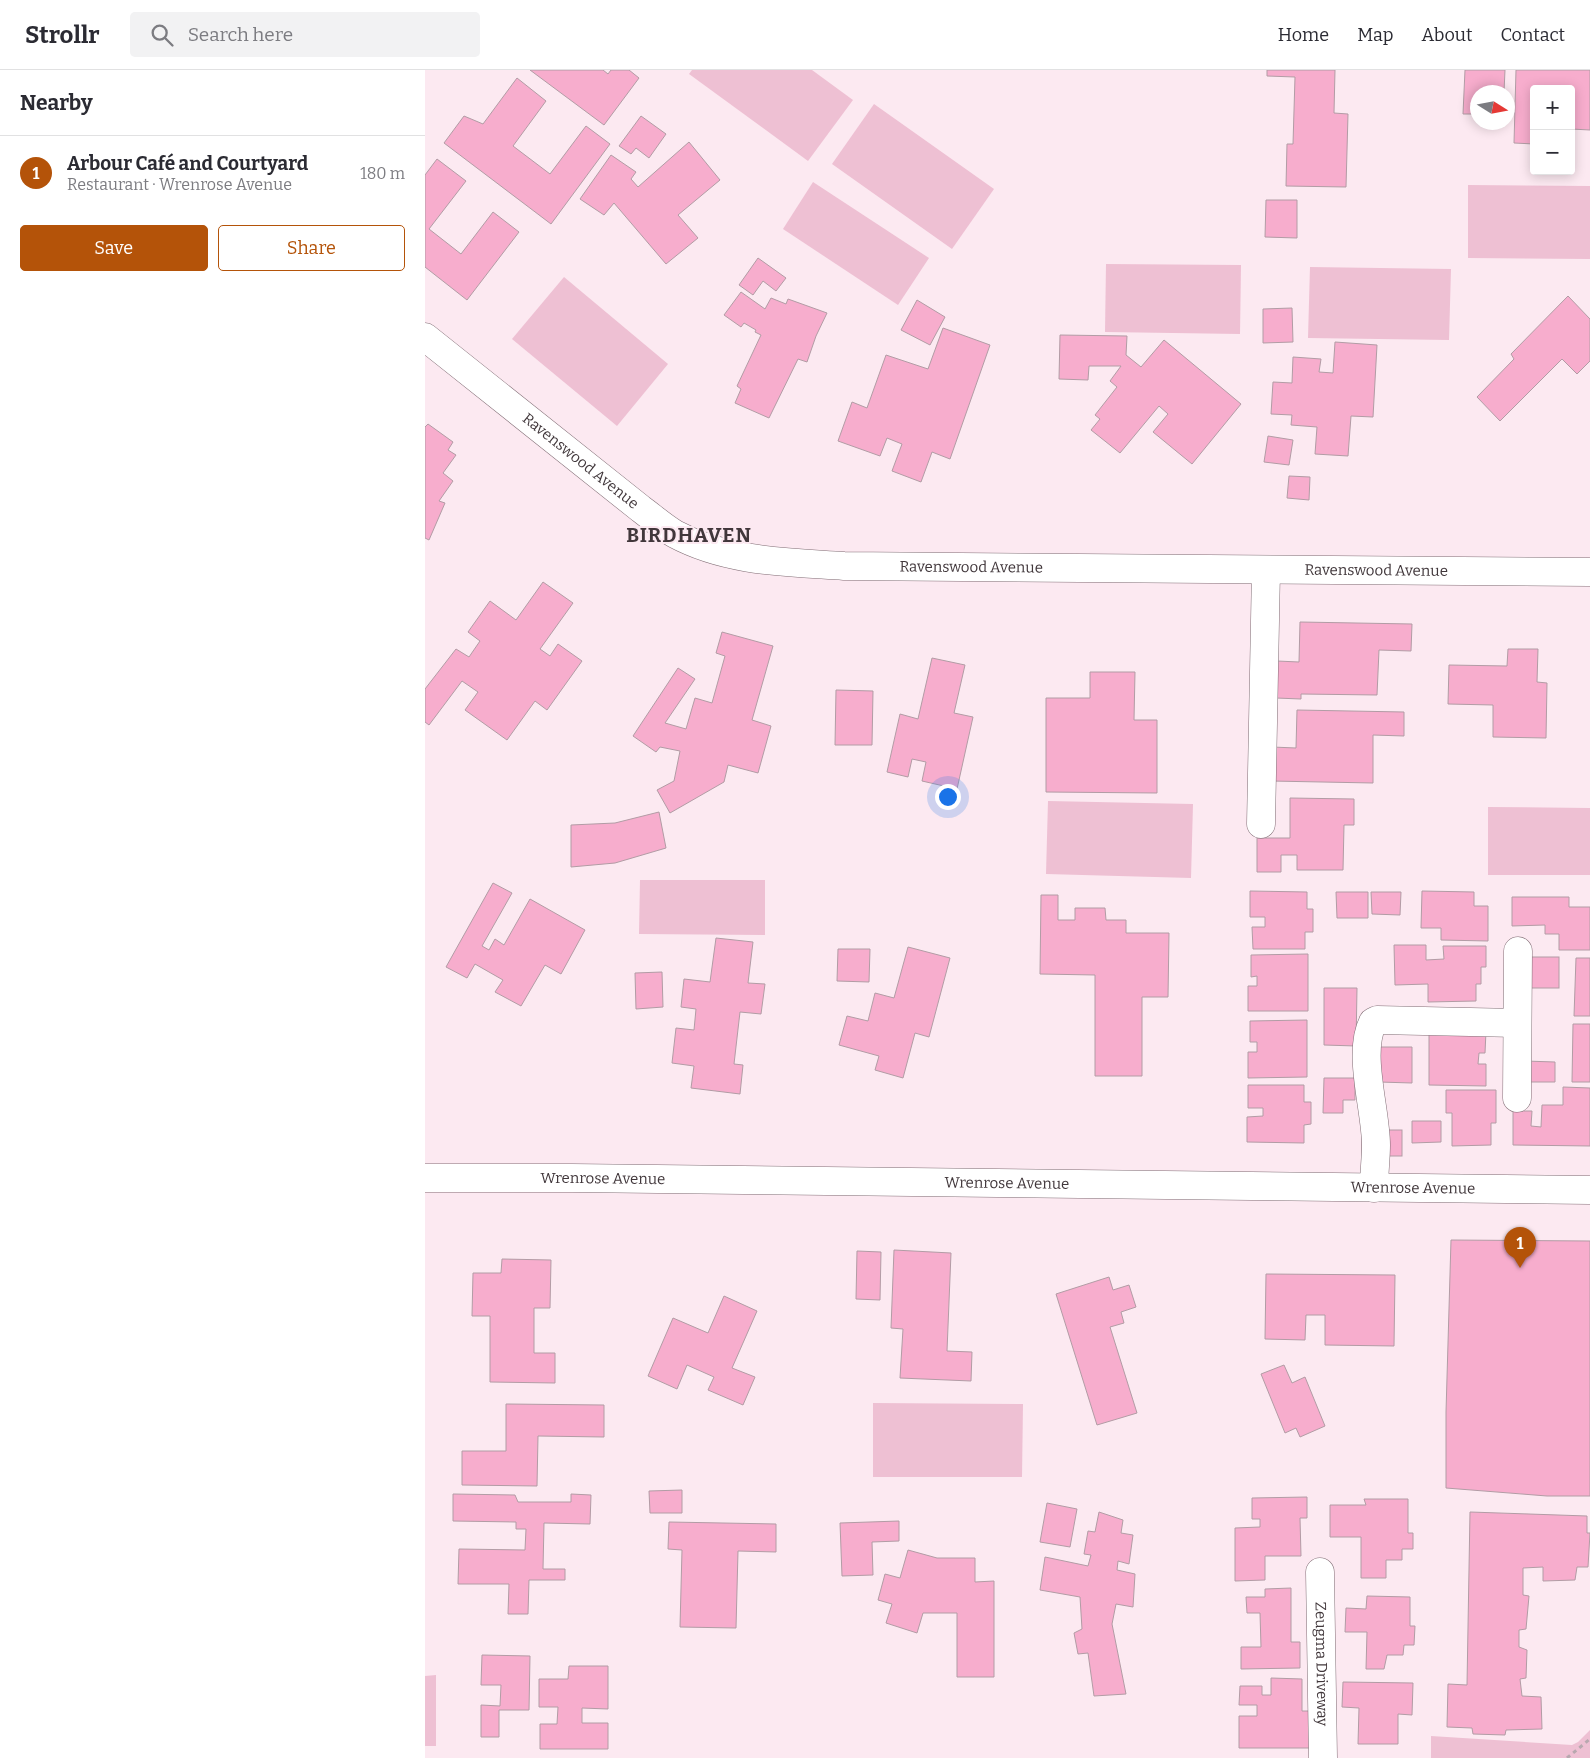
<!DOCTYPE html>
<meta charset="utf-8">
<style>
:root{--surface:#fff;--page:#f2f2f3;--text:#2b2b33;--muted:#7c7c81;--line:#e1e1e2;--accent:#b45309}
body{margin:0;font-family:Bitter,serif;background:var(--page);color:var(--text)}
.controls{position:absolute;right:15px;top:15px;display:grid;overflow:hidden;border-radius:5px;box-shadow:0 2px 12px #0003}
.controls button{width:45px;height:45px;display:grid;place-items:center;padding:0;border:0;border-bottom:1px solid var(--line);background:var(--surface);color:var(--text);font:25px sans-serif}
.compass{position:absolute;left:1045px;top:15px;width:45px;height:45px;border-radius:50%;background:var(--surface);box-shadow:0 2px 12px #0003;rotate:101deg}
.you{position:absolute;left:522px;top:726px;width:18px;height:18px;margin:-12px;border:4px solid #fff;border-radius:50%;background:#1a73e8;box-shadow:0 0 0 8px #1a73e833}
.badge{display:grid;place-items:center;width:32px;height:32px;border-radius:50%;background:var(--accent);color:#fff;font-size:16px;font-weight:700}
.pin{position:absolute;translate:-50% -41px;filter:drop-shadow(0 1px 2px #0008)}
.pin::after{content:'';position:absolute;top:26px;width:18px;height:15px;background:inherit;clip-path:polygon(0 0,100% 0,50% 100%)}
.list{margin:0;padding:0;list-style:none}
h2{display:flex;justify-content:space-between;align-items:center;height:65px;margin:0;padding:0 20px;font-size:21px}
h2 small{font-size:16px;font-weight:400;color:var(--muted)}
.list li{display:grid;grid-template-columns:32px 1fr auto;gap:15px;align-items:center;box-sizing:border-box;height:75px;padding:0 20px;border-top:1px solid var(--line)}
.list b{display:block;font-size:19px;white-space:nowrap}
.list p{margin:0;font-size:16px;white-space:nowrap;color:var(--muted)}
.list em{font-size:16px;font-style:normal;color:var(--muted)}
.actions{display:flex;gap:10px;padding:15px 20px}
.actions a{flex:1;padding:11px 0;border:1px solid var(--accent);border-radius:5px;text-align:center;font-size:18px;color:var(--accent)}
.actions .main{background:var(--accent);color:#fff}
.icon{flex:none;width:28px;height:28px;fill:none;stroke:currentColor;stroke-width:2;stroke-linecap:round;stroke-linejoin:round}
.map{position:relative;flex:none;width:1165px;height:1688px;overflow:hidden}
header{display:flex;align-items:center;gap:30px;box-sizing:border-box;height:70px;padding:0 25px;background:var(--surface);border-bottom:1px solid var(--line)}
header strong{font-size:24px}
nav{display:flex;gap:28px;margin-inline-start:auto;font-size:18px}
.search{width:350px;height:45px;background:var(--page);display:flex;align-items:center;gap:12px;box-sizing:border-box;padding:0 18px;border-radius:5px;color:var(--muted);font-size:19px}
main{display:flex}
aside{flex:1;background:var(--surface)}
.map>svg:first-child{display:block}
</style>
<header>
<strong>Strollr</strong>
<div class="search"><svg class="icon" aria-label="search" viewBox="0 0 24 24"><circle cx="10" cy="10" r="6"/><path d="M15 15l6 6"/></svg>Search here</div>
<nav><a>Home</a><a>Map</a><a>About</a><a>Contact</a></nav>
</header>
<main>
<aside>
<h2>Nearby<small></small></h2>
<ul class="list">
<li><span class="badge">1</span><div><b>Arbour Café and Courtyard</b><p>Restaurant · Wrenrose Avenue</p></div><em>180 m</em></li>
</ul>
<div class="actions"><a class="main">Save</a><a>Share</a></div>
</aside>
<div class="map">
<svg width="1165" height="1688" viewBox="0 0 1165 1688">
<rect width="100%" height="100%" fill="#fce9f1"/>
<g fill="#eec0d3">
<path d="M267 0H387L428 30 383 91 264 4Z"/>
<path d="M449 34 569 119 527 179 407 94Z"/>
<path d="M388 112 504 188 473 235 358 159Z"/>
<path d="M1043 115 1165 116V189L1043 188Z"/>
<path d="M681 194 816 195 815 264 680 262Z"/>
<path d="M885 197 1026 199 1024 270 883 268Z"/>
<path d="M139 207 243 294 192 356 87 269Z"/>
<path d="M623 731 768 734 766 808 621 804Z"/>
<path d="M1063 737 1165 738V805H1063Z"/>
<path d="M215 810H340V865L214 864Z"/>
<path d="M448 1333 598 1334 597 1407H448Z"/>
<path d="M11 1605V1676H0V1606Z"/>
<path d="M1165 1660V1688H1006V1666L1147 1675 1153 1672Z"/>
</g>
<g fill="#f7adcd" stroke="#b29ca5">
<path d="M105 0H178L183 4 186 0H204L214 8 179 55Z"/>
<path d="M842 0H910L909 43 923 44 921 117 861 116 862 74H868L870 7 842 6Z"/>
<path d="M1040 0H1080L1079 22H1052V44H1038Z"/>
<path d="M1091 0H1165V60L1146 59V19H1109V74L1089 73Z"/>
<path d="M92 8 121 31 88 76 125 104 161 56 185 74 126 154 19 73 39 46 58 54Z"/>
<path d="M216 46 241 64 224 88 211 78 206 84 194 76Z"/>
<path d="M264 72 295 110 253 145 273 168 241 194 189 133 179 145 155 129 186 85 211 102 206 109 213 117Z"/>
<path d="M12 89 41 111 4 159 36 184 68 142 94 162 42 230 0 197V105Z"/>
<path d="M841 130H872V168L840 167Z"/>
<path d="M333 188 361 208 351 221 338 211 328 225 314 215Z"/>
<path d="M316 222 340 239 346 228 361 234 363 229 402 243 391 266 382 292 373 289 344 348 310 333 316 319 312 316 336 265 330 262 331 260 319 253 316 257 299 245Z"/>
<path d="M1143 226 1165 249V291L1152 304 1137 289 1075 351 1052 327 1089 289 1086 284Z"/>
<path d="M492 230 520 247 505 275 476 260Z"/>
<path d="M867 238 868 272 838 273V239Z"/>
<path d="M518 258 565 275 525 389 507 382 496 412 467 401 477 374 462 368 455 386 413 371 427 332 442 338 461 285 503 299Z"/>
<path d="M635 265 702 266 701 285 716 297 739 270 816 334 767 394 728 362 743 344 734 336 695 383 666 360 675 349 670 345 692 317 685 311 696 296H664L663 310 634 309Z"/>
<path d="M910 272 952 275 948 347 926 346 923 386 890 384 892 357 866 355 867 345 846 344 848 312 867 313 868 287 896 289 894 302 908 303Z"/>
<path d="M3 354 28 372 23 380 31 385 18 403 28 411 14 431 20 433 4 470 0 468V357Z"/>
<path d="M843 366 868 370 864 395 839 392Z"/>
<path d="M864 406 885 407 884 430 862 428Z"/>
<path d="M118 512 148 533 115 579 125 586 133 574 157 591 122 640 110 631 82 670 40 640 53 622 37 611 4 655 0 652V619L31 579 44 587 55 571 43 562 65 531 91 550Z"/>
<path d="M875 552 987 554 986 581 954 580 952 625 876 624V629L851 628 852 591 874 592Z"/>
<path d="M297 562 348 576 327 650 346 656 333 703 303 695 299 712 245 743 232 720 249 711 255 681 235 677 231 682 208 666 253 598 270 609 240 653 261 659 270 628 287 633 300 586 291 583Z"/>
<path d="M1083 579H1113L1112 612 1122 613 1121 668 1068 667V635L1023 634 1024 595 1082 596Z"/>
<path d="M507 588 540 595 529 643 548 647 532 719 497 711 501 692 487 689 483 707 462 702 475 644 493 649Z"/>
<path d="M665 602H710L709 650H732V723L621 722V628H665Z"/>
<path d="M411 620 448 621 447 675H410Z"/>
<path d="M872 640 979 642V666L948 665V713L846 711 847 677 871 678Z"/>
<path d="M865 728 929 729V755H919L918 800H872V785H856V802H832V768H865Z"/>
<path d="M234 742 241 778 190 793 146 797V755L190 753Z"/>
<path d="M68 813 87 823 57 876 64 880 70 869 79 875 105 829 160 860 136 904 120 895 96 936 70 922 78 910 50 894 42 908 21 897Z"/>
<path d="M825 821 882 822V839H888V862H880V879H828L827 857H840V847H825Z"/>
<path d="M997 821 1049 822V836H1063V871L1016 870V858H996Z"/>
<path d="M911 822H943V848H912Z"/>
<path d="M946 822H976L975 845 947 844Z"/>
<path d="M616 825H633V850H650V838H680L681 850H701V863H744L743 927H717V1006H670V905L615 904Z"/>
<path d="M1087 827H1144V837H1165V880H1134V864H1120V855L1087 856Z"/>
<path d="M291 868 328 872 323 913 340 914 336 944 315 942 309 994 318 995 315 1024 266 1018 269 996 247 993 251 958 269 960 271 939 256 937 259 909 285 912Z"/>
<path d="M969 875H1001V890L1019 889 1018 876H1061V897H1056V914H1051V931L1003 932V914L970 915Z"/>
<path d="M483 877 525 888 504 967 490 963 478 1008 450 1000 454 986 414 975 422 946 443 951 450 923 469 928Z"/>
<path d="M413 879H445L444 912 412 911Z"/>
<path d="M883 884V941H823V916H832V906L826 907V885Z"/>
<rect x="1102" y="887" width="32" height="31"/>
<path d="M1151 888H1165V946H1149Z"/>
<path d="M237 902 238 937 211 939 210 903Z"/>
<path d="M899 918H932L931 976 899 975Z"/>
<path d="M882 950V1007L823 1008V982H832V972H825V951Z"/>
<path d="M1148 954H1165V1012H1147Z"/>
<path d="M1004 960 1061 961 1060 983H1054L1053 994H1061V1016L1004 1015Z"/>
<path d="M955 977H987V1013L954 1012Z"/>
<path d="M1100 991 1130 992V1012H1099Z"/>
<path d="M899 1008H930V1030H918V1043H898Z"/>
<path d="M823 1015H879V1032H886V1054L879 1055V1073L822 1072V1047L838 1046V1038H823Z"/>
<path d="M1138 1017 1165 1018V1076L1088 1075V1041H1107L1106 1056 1116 1057 1117 1035H1138Z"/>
<path d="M1021 1020H1071V1053H1066V1075L1027 1076V1043H1021Z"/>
<path d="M987 1051H1016V1072L987 1073Z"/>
<rect x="937" y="1060" width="40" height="26"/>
<path d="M1026 1170 1165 1171V1426H1122L1021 1418V1342Z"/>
<path d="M469 1180 526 1183 522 1281 547 1282 546 1311 475 1308 478 1259 466 1258Z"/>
<path d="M432 1181 456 1182 455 1230 431 1229Z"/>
<path d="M77 1189 126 1190 125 1238H109V1283H130V1313L65 1312V1246H47L48 1203H76Z"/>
<path d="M841 1204 970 1205 969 1276 900 1275V1245H881L880 1270 840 1269Z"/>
<path d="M684 1207 688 1220 704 1215 711 1237 696 1242 699 1253 685 1257 712 1343 672 1355 631 1224Z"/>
<path d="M299 1226 332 1241 307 1298 330 1307 318 1335 283 1320 289 1307 262 1295 252 1319 223 1306 248 1248 283 1263Z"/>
<path d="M859 1295 867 1313 880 1307 900 1356 875 1367 871 1358 860 1363 836 1304Z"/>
<path d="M81 1334 179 1335V1367L113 1366 112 1416 37 1415V1381H81Z"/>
<path d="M257 1420V1443H225L224 1421Z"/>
<path d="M28 1424 90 1425 93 1432H146V1424L166 1425 165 1454 119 1453 118 1499H140V1510H104L103 1544H83L84 1514H33L34 1479 100 1480 101 1459H91V1452L28 1451Z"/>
<path d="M882 1427V1448H875L876 1486H840V1510L810 1511V1458L835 1457V1449H827V1428Z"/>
<path d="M939 1429H983V1463H988V1479H977V1490H961V1508H936V1467H905V1435H941Z"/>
<path d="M622 1433 652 1439 645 1477 615 1472Z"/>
<path d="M674 1442 698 1450 696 1463 708 1465 704 1494 693 1491 692 1500 710 1504 708 1537 691 1534 687 1554 701 1624 669 1626 663 1583 653 1584 649 1563 657 1559 655 1527 615 1520 620 1487 663 1496 666 1485 659 1484 663 1461 670 1462Z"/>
<path d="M1045 1442 1162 1446V1463H1165L1163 1497H1152L1150 1510 1118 1511V1497L1098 1498V1525L1104 1526 1101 1559 1094 1560V1577L1102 1580 1101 1608 1095 1609 1097 1626 1116 1627 1117 1659 1081 1660 1080 1665 1048 1664 1047 1658 1022 1657 1023 1614 1042 1615Z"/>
<path d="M474 1451V1471L447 1472 448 1505 417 1506 415 1453Z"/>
<path d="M244 1452 351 1454V1482L313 1481 311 1558 255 1557 257 1480 243 1479Z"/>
<path d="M483 1480 512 1488H550V1512L569 1511V1607H532V1543H498L492 1563 461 1553 467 1534 453 1530 460 1504 475 1508Z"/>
<path d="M866 1518V1572H875V1598L816 1599V1577H836L835 1543H822L821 1527H840V1519Z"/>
<path d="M942 1526 985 1527V1556H990L989 1575H979L978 1585H962L959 1599H941L942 1562H920L921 1538 941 1539Z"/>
<path d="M57 1585 105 1586 104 1640H74V1667H56V1635L75 1636 76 1615H56Z"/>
<path d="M144 1596H183V1639L157 1638V1653H183V1679H115V1654H132L133 1637H114V1609H143Z"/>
<path d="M846 1608 877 1609V1641H886V1678H814V1646H832V1635H814L815 1616H837V1625H846Z"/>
<path d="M918 1612 988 1613 987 1645 973 1644V1674H933L934 1638 917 1637Z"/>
</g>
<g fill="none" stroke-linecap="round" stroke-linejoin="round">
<defs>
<g id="minor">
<path id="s1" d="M0 267 216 439C227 447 238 457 250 464 302 492 361 492 419 496L1165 502"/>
<path d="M836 754 841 500"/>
<path d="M1092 1028 1093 881"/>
<path id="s2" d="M0 1108H147L1165 1120"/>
<path d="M949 1118C949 1103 951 1089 951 1075 951 1040 932 983 948 952L952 950 1092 953"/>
<path id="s3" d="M895 1502 898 1688"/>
</g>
</defs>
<use href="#minor" stroke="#816d75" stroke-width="29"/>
<path stroke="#b8a8af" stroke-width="3" stroke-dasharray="4 4" stroke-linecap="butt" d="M1142 1688 1165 1669"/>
<use href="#minor" stroke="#fff" stroke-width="28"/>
</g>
<g text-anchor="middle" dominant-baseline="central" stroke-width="4" stroke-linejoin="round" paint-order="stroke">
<g font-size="15" fill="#41373b" stroke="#fce9f1">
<text stroke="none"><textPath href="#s1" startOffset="199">Ravenswood Avenue</textPath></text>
<text stroke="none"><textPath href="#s1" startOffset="619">Ravenswood Avenue</textPath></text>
<text stroke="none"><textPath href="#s1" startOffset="1024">Ravenswood Avenue</textPath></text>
<text stroke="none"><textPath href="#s2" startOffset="178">Wrenrose Avenue</textPath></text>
<text stroke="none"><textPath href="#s2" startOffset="582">Wrenrose Avenue</textPath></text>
<text stroke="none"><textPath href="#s2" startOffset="988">Wrenrose Avenue</textPath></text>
<text stroke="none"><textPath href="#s3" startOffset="92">Zeugma Driveway</textPath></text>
</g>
<g font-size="20" font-weight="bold" letter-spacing="1" fill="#41373b" stroke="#fce9f1">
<text x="264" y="465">BIRDHAVEN</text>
</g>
</g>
</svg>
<div class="controls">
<button>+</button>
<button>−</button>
</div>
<svg class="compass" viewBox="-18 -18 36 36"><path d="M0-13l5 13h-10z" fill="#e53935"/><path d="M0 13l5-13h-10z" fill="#7c7c81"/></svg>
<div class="you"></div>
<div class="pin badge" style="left:1095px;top:1198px">1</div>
</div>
</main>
